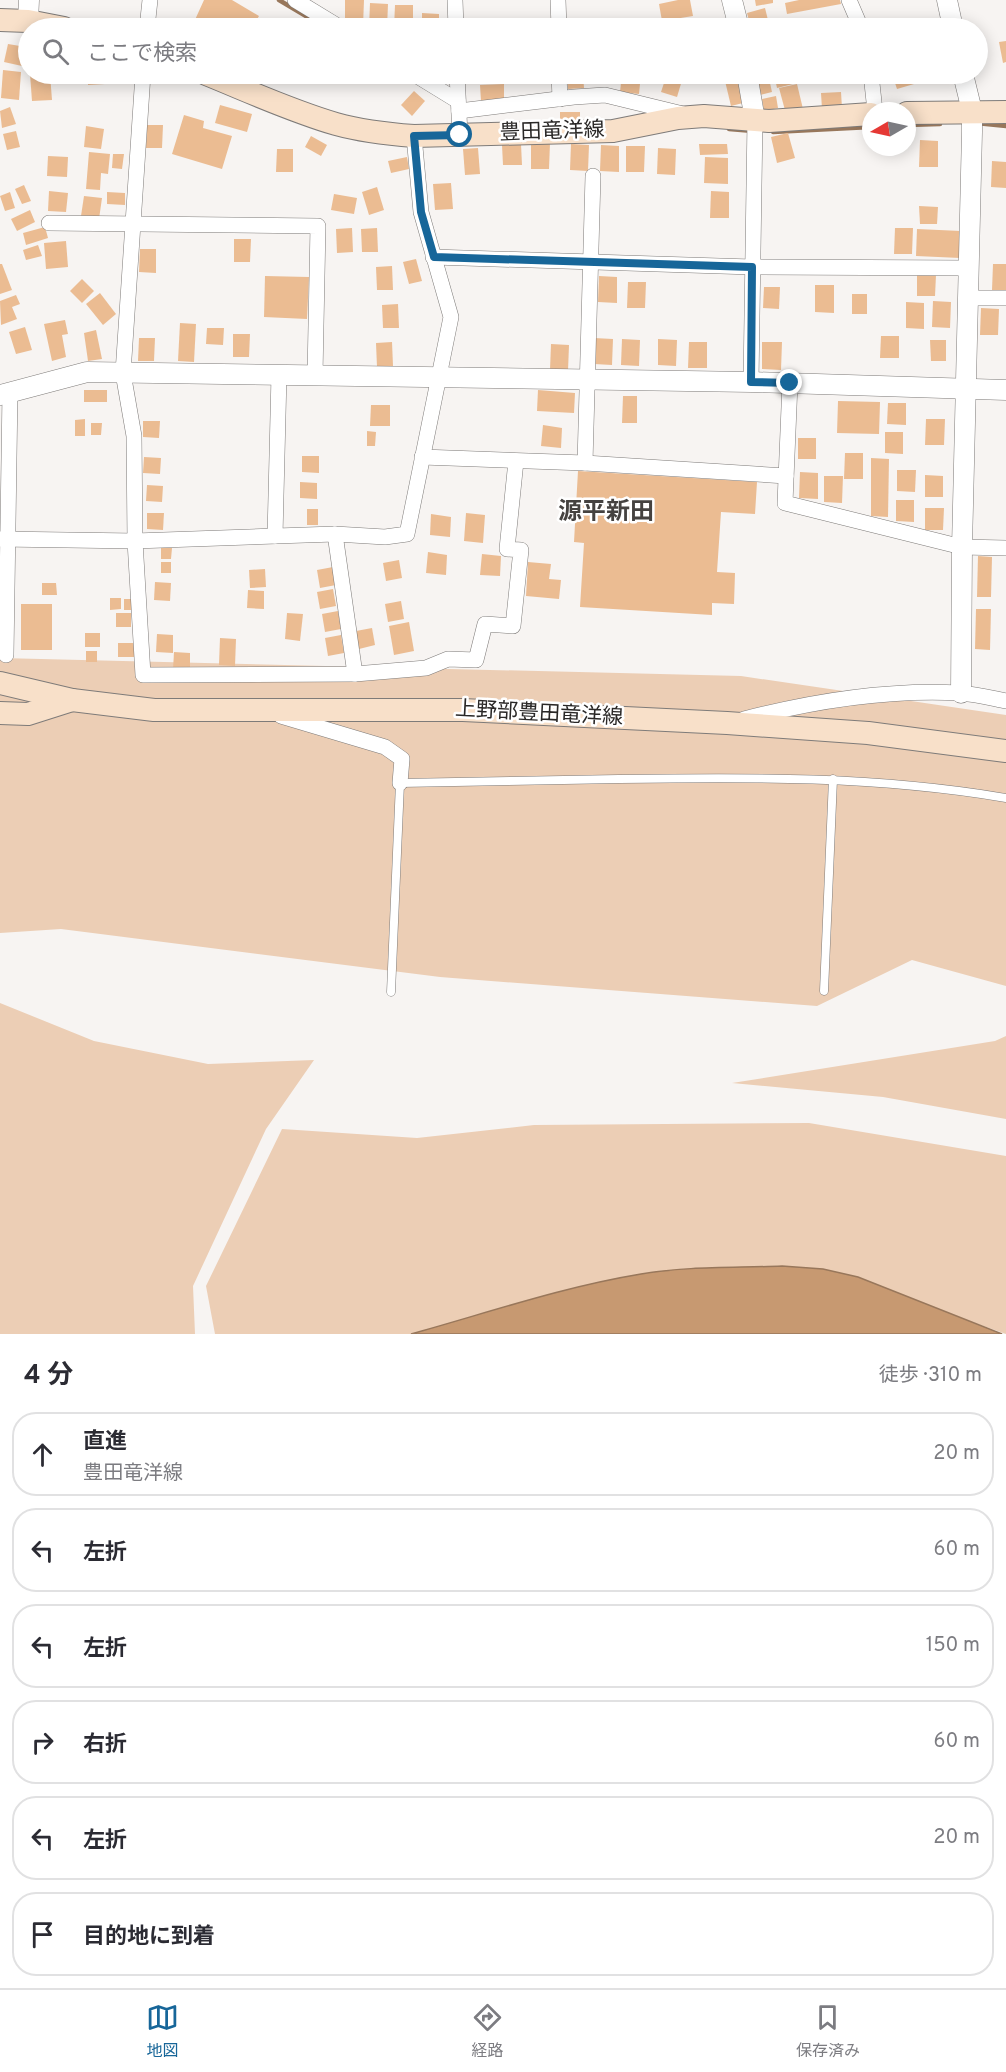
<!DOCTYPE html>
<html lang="ja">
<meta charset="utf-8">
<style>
:root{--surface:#fff;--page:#f2f2f3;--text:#2b2b33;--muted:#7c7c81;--line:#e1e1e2;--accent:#176699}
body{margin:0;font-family:Overpass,"Noto Sans JP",sans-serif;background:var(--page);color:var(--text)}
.compass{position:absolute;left:862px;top:102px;width:54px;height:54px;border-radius:50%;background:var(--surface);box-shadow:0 3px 15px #0003;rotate:261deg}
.stop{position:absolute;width:18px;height:18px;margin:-14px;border:4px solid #176699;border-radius:50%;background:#fff}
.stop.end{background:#176699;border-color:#fff;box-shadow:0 2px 6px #0008}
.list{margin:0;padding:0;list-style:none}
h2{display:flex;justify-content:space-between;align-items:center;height:78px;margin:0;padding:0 24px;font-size:26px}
h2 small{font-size:20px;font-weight:400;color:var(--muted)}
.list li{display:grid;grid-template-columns:39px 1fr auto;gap:18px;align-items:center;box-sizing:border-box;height:84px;margin:0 12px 12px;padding:0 12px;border:2px solid var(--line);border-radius:24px}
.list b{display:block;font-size:22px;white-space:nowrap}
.list p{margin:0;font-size:20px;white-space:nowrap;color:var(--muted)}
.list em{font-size:20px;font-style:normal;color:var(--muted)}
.icon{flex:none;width:33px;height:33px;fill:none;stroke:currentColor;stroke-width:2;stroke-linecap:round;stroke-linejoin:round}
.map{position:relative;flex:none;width:1006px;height:1334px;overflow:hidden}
.search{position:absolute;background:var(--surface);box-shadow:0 3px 15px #0003;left:18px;right:18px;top:18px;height:66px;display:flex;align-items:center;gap:15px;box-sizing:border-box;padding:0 21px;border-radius:33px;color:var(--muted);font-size:22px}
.sheet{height:654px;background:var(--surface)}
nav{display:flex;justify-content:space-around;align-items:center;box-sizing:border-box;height:84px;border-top:2px solid var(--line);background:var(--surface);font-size:16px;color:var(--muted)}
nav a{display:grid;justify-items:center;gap:3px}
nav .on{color:var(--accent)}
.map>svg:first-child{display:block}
</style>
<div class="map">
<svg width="1006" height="1334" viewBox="0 0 1006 1334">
<rect width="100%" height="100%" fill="#f7f4f2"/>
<g fill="#ecceb5">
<path d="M0 658 741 676 1006 715V986L912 960 817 1006 440 977 61 929 0 933Z"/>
<path d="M0 1003 94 1041 208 1064 314 1060 266 1129 193 1286 195 1334H0Z"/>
<path d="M1006 1036V1119L883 1097 732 1083 995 1041Z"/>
<path d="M809 1123 1006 1156V1334L823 1269 417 1334H215L206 1286 282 1129 417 1138 534 1125Z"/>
</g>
<path fill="#c79971" stroke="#98775b" stroke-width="1.5" d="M782 1266 823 1269 858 1277 1002 1334H411C487 1313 562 1287 641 1274 687 1266 736 1268 782 1266Z"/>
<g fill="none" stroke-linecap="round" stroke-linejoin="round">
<g stroke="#98775b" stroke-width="4.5">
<path d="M279 0 326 28"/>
<path d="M400 74 411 80"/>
<path d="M976 123 1006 126"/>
<path d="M907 125 940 124"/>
<path d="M729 129 753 131"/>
<path d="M773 132 871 127"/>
</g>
</g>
<g fill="#ebbc92">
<path d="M204 0H232L259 16 252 28H214L207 24 203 28H197L194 22Z"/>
<path d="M345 0H364L363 26H345Z"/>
<path d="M678 0H690L693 16 662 21 659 4Z"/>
<path d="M755 0H773V3L756 6Z"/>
<path d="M799 0H840L841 4 787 14 785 3Z"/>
<path d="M370 3 388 4 387 28H369Z"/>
<path d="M395 5H413V28H394Z"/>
<path d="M765 8 770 28H751L747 13Z"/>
<path d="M422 13 439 14V28H422Z"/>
<path d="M1006 41V62L1003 63 999 42Z"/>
<path d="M8 44 26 47 22 66 4 62Z"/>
<path d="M3 70 21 72 19 100 1 98Z"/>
<path d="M30 74H50L52 100 32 101Z"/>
<path d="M88 74H105V84L88 85Z"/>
<rect x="478" y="74" width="23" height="2"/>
<path d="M567 74H583L584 88 568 89Z"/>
<path d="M590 74H606L607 80H591Z"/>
<path d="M622 74H641L639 94 620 92Z"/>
<path d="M667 74 683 77 677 97 661 92Z"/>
<path d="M756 74H768L772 92 760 95Z"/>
<path d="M774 74H795L797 83 777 88Z"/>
<path d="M846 74H865L867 79 849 84Z"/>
<path d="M892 74H911L914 84 897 89Z"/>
<path d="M738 78 743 103 731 106 725 81Z"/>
<path d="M504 84V100L481 101 480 85Z"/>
<path d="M797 84 803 109 786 114 779 88Z"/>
<path d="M414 91 425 101 412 116 401 105Z"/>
<path d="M841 92 842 108 822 109 821 93Z"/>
<path d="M776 96 778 108 764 111 762 99Z"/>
<path d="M220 105 252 114 247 132 215 123Z"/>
<path d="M10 107 16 124 2 128 0 111Z"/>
<rect x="560" y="112" width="20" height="13"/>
<path d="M184 115 204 121 203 128 232 136 222 169 172 154Z"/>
<path d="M147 125H163L162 148H146Z"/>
<path d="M86 126 104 129 101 149 84 147Z"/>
<path d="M16 131 20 147 7 150 3 134Z"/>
<path d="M788 133 795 158 777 163 771 137Z"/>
<path d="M311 136 327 145 321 156 305 147Z"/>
<path d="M920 140 938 141V167H919Z"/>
<path d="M531 143H550L549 169H531Z"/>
<path d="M521 144 522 165H503L502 145Z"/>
<path d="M571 144 589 145 588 171 570 170Z"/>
<path d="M699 144H727L728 154 700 155Z"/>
<path d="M601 145 619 146V172L600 171Z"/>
<path d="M626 146H645L644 172H626Z"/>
<path d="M478 148 480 174 465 175 463 149Z"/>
<path d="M658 148 676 149 675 175 657 174Z"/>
<path d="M277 149H293V172H276Z"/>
<path d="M89 152 110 154 108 174 101 173 100 190 86 189Z"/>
<path d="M113 154H124L122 169 112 168Z"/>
<path d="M48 156 68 157 67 177 47 176Z"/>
<path d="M407 157 409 169 391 173 388 161Z"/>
<path d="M705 157 728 158V184L704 183Z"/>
<path d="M992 161 1006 162V188L991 187Z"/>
<path d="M451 183 453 209 435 210 433 184Z"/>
<path d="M24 185 31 201 22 204 15 189Z"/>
<path d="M377 187 384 210 369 215 362 192Z"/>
<path d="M49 191 68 193 66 212 48 211Z"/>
<path d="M711 191 729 192V218H710Z"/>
<path d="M10 192 15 208 5 211 0 196Z"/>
<path d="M107 192 125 193V205L107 204Z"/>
<path d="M334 194 357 198 354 214 331 210Z"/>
<path d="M84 196 102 198 99 219 81 216Z"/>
<path d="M919 206 938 207 937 224H920Z"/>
<path d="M30 210 35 222 17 231 11 219Z"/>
<path d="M45 227 48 238 26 245 23 233Z"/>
<path d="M352 228 353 252 337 253 336 229Z"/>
<path d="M377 228 378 252H362L361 229Z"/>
<path d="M895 228H913L912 254H894Z"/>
<path d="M917 229 961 231 960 258 916 256Z"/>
<path d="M234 239H251L250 262H234Z"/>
<path d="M66 241 68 267 46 269 44 243Z"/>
<path d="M38 245 42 256 26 260 23 250Z"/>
<path d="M140 249H156V273L139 272Z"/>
<path d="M416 259 422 281 409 284 403 262Z"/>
<path d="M0 264H2L12 290 0 294Z"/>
<path d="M993 264H1006V290H992Z"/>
<path d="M392 266 393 290H377L376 267Z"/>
<path d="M917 274 936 275 935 296H917Z"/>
<path d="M265 276 309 277 307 319 264 317Z"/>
<path d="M599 276 617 277V303L598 302Z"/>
<path d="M82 279 94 291 82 303 70 291Z"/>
<path d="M628 282H646L645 308H627Z"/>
<path d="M815 285H834V313L815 312Z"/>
<path d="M764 287H780L779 309 763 308Z"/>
<path d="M100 293 116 314 103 325 86 304Z"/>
<rect x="852" y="294" width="15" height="20"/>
<path d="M16 295 20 304 12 307 17 319 1 325 0 301Z"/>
<path d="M933 301 951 302 950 328 932 327Z"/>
<path d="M906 302 924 303V329L906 328Z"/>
<path d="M398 304 399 328H383L382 305Z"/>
<path d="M981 308 999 309 998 335H980Z"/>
<path d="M65 320 68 334 62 335 66 357 52 361 44 324Z"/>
<path d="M180 323 196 324 194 362 178 361Z"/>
<path d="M25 327 32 350 16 354 9 332Z"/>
<path d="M207 328H224L223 345 206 344Z"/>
<path d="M96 330 102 359 88 361 84 333Z"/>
<path d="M233 334H250L249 357H233Z"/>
<path d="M881 336H899V358H880Z"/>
<path d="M139 338H155L154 361H138Z"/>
<path d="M594 338 613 339 612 365 594 364Z"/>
<path d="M622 339 640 340 639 366 621 365Z"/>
<path d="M658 339 677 340 676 366 658 365Z"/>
<path d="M930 340H946V361H931Z"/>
<path d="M392 342 393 366 377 367 376 343Z"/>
<path d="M689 342H707V368H688Z"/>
<path d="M762 342H782L781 370 762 369Z"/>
<path d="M551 344 569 345 568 371 550 370Z"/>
<rect x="84" y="390" width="23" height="12"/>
<path d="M538 390 575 393 574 413 537 411Z"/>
<path d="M623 396H637V423H622Z"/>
<path d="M838 401 880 402 879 434 837 433Z"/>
<path d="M888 403H906V425L887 424Z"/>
<path d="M371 405H390V426H370Z"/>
<path d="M85 419V436H75V420Z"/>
<path d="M926 419H945L944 445H925Z"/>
<path d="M143 421H160L159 438 143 437Z"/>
<path d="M91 423H102L101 435H91Z"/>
<path d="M543 425 562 428 561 448 541 446Z"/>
<path d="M367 431 376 432 375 446H367Z"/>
<path d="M885 432H903V454L885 453Z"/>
<rect x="798" y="438" width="18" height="21"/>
<path d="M845 453H863V479H844Z"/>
<path d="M302 456H319V473L302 472Z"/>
<path d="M144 457 161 458 160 474 143 473Z"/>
<path d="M871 458 889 459 888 517 871 516Z"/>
<path d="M897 470H916L915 492 897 491Z"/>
<path d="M578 471 757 482 755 514 721 512 717 572 735 573 734 604 712 603V615L580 607 584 543 574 542Z"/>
<path d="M800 472 818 473V499L799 498Z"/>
<path d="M925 475 943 476V497H925Z"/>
<path d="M824 476H843L842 503 824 502Z"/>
<path d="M300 482 317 483V499L300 498Z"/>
<path d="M147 485 163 486 162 502 146 501Z"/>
<path d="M896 500H914V522L896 521Z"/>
<path d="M925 508H944L943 530H925Z"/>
<rect x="307" y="509" width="11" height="16"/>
<path d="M147 513H164L163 530 147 529Z"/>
<path d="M466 513 485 515 483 543 464 541Z"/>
<path d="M431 514 451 517 450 537 430 535Z"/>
<path d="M161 548H172L171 559H161Z"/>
<path d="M428 552 447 555 446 575 426 573Z"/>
<path d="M482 554 501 556 500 576 480 575Z"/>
<path d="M978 556 992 557 991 597H977Z"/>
<path d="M399 560 402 578 386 581 383 563Z"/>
<rect x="161" y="562" width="10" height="11"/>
<path d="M528 562 551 564 549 579 561 580 559 599 526 596Z"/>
<path d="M333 567 336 585 320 588 317 570Z"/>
<path d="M265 569 266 587 250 588 249 570Z"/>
<path d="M155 582 171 583 170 601 154 600Z"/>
<path d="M42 583H56L57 595H42Z"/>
<path d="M333 589 336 606 320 609 317 592Z"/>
<path d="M248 590 264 591V609L247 608Z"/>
<path d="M110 598H121V609L110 610Z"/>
<rect x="124" y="599" width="10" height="11"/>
<path d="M401 601 404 619 388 622 385 604Z"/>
<rect x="21" y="604" width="31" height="46"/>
<path d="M976 609H991L990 650 975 649Z"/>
<path d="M338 611 341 629 325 632 322 614Z"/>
<rect x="116" y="613" width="15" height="14"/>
<path d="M287 613 303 614 300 641 285 639Z"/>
<path d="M409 622 414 651 394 655 389 626Z"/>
<path d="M372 628 375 645 359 649 356 631Z"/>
<rect x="85" y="633" width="15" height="14"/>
<path d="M157 634 173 635V653L156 652Z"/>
<path d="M341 635 344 653 328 656 325 638Z"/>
<path d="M220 638 236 639 235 666 219 665Z"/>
<rect x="118" y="643" width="16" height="14"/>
<rect x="86" y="651" width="11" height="11"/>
<path d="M174 652 190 653V671L173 670Z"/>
</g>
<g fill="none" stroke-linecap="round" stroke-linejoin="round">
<defs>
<g id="service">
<path d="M824 991 833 779"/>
<path d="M391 992 400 783C473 782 546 781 619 779 748 777 878 776 1006 798"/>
</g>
<g id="minor">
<path d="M295 0 341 28"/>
<path d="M455 0 456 28"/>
<path d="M558 0 559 28"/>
<path d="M849 0 861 28"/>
<path d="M147 28 150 0"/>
<path d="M143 74 123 373 134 436 135 541 143 675 355 674 426 668 448 659 476 660 485 624 513 626 521 550 507 549 516 461"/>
<path d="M414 74 458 101"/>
<path d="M457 74 460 135"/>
<path d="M559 74 560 99"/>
<path d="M871 74 875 111"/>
<path d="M459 111 574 97 605 95 683 114"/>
<path d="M49 223 318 226 315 375"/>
<path d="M433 257 752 267 969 268"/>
<path d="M969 298H1006"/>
<path d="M751 382 755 120"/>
<path d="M790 383 785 503 962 547 1006 548"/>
<path d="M422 457 585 463 786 476"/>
<path d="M585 463 593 176"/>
<path d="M335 534 355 674"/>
<path d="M275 536 279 375"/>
<path d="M0 539 135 541 335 534 385 537 407 534 451 317 421 212 414 136"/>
<path d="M6 655 10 392"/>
<path d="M281 716 385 747 402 759 400 783"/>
<path d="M744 719C814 701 888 689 960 693 975 694 991 698 1006 701"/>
</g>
<g id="tertiary">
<path d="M732 0 739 28"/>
<path d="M947 0 953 28"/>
<path d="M28 21 29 0"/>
<path d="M747 74 755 120"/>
<path d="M0 395 87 372 751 382 1006 390"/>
<path d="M961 693 962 547 972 132V111L963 74"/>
</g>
<g id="secondary">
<path d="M0 20 28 21 64 28"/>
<path d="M206 74C248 91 291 111 336 124 361 131 387 134 414 136L613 131 678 118 704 116 769 121 871 114"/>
<path d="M907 113 1006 112"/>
<path d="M0 683 72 700 154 710H463L727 723 868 733 1006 751"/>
<path d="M0 713 28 714 72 700"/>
</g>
</defs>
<use href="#service" stroke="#7e7b79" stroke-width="9"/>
<use href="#minor" stroke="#7e7b79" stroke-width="16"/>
<use href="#tertiary" stroke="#7e7b79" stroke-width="21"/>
<use href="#secondary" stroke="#7e7b79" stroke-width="24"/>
<use href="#service" stroke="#fff" stroke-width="8"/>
<use href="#minor" stroke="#fff" stroke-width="15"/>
<use href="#tertiary" stroke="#fff" stroke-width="20"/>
<use href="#secondary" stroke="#f8e0c9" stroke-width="22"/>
</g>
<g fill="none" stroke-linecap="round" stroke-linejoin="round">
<path stroke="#176699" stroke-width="8" d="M460 135 414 136 421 212 434 257 752 267 751 382 790 383"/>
</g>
<g text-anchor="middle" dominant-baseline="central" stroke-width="5" stroke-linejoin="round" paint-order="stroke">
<g font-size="21" fill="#2a2827" stroke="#fff">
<text transform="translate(552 132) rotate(-2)">豊田竜洋線</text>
<text transform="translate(539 714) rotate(3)">上野部豊田竜洋線</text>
</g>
<g font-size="24" font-weight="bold" fill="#454240" stroke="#fff">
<text x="606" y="513">源平新田</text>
</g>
</g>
</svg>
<svg class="compass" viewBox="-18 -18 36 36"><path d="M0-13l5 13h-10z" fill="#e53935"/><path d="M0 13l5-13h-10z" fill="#7c7c81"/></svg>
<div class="stop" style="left:460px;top:135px"></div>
<div class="stop end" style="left:790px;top:383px"></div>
<div class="search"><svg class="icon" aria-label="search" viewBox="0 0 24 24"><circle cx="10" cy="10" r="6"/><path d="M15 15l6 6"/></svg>ここで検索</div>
</div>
<section class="sheet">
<h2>4 分<small>徒歩 · 310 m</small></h2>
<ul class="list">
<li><svg class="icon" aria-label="ahead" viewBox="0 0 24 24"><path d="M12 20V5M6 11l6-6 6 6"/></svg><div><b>直進</b><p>豊田竜洋線</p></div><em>20 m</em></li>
<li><svg class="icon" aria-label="left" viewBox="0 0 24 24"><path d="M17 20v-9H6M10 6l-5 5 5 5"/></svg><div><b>左折</b></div><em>60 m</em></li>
<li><svg class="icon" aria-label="left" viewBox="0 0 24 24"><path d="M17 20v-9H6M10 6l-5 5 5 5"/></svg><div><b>左折</b></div><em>150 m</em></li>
<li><svg class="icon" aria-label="right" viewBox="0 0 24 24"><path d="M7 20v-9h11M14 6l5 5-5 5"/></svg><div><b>右折</b></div><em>60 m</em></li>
<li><svg class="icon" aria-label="left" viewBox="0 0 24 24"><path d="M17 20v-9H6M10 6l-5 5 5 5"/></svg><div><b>左折</b></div><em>20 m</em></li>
<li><svg class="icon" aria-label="arrive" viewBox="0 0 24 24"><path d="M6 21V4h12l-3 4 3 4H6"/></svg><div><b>目的地に到着</b></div></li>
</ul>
</section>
<nav>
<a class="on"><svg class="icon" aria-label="map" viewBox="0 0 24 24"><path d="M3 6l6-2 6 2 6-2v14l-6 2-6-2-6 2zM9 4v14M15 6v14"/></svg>地図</a>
<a><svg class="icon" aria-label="directions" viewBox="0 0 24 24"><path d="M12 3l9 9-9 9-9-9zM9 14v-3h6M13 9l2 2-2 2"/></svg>経路</a>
<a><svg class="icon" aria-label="saved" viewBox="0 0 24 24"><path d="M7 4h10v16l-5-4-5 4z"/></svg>保存済み</a>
</nav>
